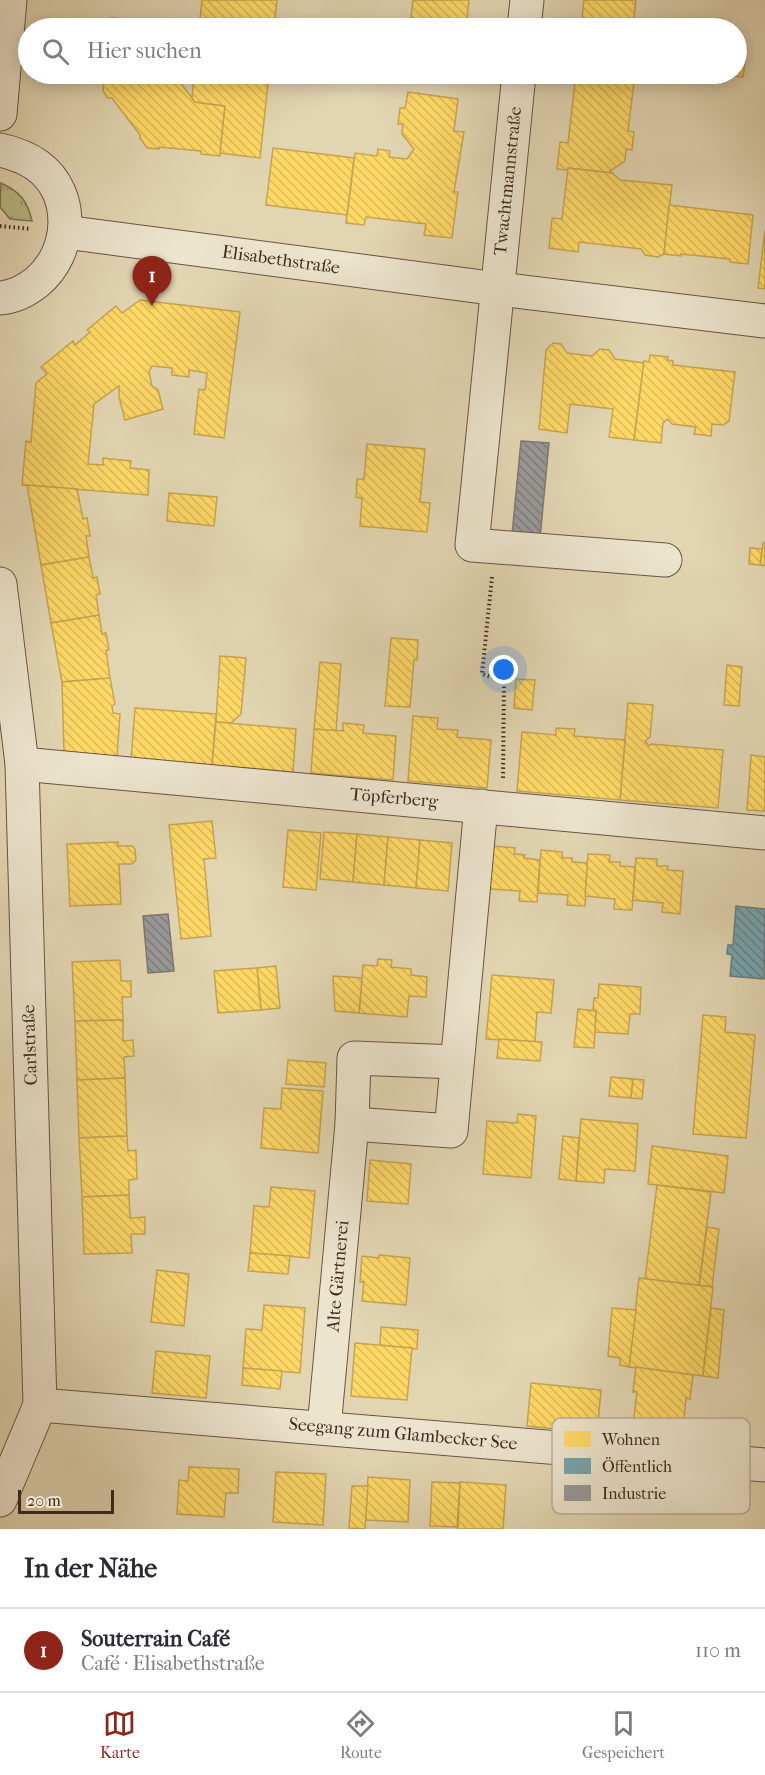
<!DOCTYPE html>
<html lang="de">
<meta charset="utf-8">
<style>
:root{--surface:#fff;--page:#f2f2f3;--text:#2b2b33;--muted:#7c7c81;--line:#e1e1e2;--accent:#8f2418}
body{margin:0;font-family:"IM FELL French Canon",serif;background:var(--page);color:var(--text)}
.scale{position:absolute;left:18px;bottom:15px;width:96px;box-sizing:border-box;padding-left:6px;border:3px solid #412921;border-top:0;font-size:16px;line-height:21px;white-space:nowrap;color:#412921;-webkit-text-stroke:4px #ece4cd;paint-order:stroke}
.you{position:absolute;left:504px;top:670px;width:21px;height:21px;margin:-15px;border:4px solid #fff;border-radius:50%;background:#1a73e8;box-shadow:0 0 0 9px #1a73e833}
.badge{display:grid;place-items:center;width:39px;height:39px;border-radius:50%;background:var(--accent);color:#fff;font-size:20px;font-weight:700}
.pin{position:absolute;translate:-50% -50px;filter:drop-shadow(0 2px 3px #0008)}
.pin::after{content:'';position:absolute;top:32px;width:21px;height:18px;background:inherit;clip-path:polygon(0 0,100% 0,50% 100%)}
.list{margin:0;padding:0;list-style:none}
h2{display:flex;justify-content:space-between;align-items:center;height:78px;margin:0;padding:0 24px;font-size:26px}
h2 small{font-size:20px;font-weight:400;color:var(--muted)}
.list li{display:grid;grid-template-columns:39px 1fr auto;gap:18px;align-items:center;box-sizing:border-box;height:84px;padding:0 24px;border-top:2px solid var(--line)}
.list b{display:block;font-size:22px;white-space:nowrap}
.list p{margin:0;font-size:20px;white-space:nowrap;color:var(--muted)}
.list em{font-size:20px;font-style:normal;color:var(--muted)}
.icon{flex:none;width:33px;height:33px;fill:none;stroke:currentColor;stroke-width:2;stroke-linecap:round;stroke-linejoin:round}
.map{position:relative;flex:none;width:765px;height:1529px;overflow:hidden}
.search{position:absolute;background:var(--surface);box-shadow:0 3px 15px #0003;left:18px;right:18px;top:18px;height:66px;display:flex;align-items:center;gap:15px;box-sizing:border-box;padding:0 21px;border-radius:33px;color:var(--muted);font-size:22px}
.sheet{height:162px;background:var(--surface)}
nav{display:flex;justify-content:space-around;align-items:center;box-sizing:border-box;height:84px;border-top:2px solid var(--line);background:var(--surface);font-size:16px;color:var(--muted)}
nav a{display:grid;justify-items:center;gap:3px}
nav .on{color:var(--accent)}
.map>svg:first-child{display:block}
</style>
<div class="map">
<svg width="765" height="1529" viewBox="0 0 765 1529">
<defs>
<pattern id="grass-tufts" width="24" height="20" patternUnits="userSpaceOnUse" patternTransform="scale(1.5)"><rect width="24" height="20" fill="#babc87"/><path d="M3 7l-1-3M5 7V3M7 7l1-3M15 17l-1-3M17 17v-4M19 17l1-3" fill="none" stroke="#99996e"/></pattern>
<pattern id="homes-back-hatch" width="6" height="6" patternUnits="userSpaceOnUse" patternTransform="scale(1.5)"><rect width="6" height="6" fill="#ffd966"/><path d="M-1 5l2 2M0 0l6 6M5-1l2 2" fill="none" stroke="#dcba58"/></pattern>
<pattern id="public-back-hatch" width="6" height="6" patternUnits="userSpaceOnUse" patternTransform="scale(1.5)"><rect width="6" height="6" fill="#76a5af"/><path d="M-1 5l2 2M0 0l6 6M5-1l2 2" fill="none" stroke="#62868e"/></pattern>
<pattern id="industry-back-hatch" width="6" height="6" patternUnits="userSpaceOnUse" patternTransform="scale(1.5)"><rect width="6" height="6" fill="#999"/><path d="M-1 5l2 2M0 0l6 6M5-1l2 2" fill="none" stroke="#7e7d7c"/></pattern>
</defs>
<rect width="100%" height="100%" fill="#e2d6b2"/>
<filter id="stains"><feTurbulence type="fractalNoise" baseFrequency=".00333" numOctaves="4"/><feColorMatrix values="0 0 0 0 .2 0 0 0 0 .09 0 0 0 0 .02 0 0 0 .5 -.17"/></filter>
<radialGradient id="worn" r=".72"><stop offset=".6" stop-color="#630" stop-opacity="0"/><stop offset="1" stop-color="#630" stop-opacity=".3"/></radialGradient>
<path fill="url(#grass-tufts)" stroke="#7e7254" stroke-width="1.5" d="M1 183C20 192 27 200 32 221L10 219 0 207Z"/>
<g fill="url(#homes-back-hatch)" stroke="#c6a451" stroke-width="1.5">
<path d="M202 0H277L274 28H199Z"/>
<path d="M413 0H469L466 28H410Z"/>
<path d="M584 0H636L633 28H581Z"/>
<path d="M111 18 162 23 161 28H110Z"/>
<path d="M736 48 747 49 743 77 712 74H736Z"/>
<path d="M107 74H174L195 102 225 106 220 156 201 154V151L159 147V149L147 148 140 138V135L112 98H108L103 91 104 78 107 79Z"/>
<path d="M194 74H269L260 158 220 153 225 106 195 102 192 98Z"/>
<path d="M576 74H635L628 131 634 132 632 150 626 149 625 161 610 171 612 173 568 168V170L557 169 560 142 568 143Z"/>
<path d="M408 92 458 99 454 131 464 132 454 192H458L452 238 424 235 426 224 366 217 364 225 346 223 355 153 377 156 378 149 390 151 389 157 407 159 414 149 402 134 403 124H398L400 108H405Z"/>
<path d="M273 148 354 158 347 215 266 205Z"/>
<path d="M568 168 612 173 620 180 672 185 664 254 658 257 645 255 641 249 579 242 578 252 549 248 552 218 562 219Z"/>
<path d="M669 205 753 215 748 264 730 262V259L681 254V256L664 254Z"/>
<path d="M765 230V289L758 288Z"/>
<path d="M140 300 240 312 224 438 194 434 199 389 205 390 207 373 189 370V377L172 375V368L152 366 149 372 152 386 158 390 163 409 125 420 119 397V386L94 404 88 464 103 465V458L131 461 130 468 149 470 148 495 22 485 26 441 31 442 36 383 47 374 41 367 73 341 75 345 90 332 87 330 116 306 122 313Z"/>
<path d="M553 343 561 344 567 353 592 356 600 349 609 350 615 359 644 363 634 440 609 437 613 409 570 404 567 433 539 429 546 350Z"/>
<path d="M650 355 668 357 667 360 673 361V365L735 372 729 421 723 425 712 424 711 436 694 434 696 427 672 424 668 419 663 423 661 443 634 440 644 361 649 362Z"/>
<path d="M367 444 425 449 420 502 430 503 427 532 360 526 362 498 356 497 357 479H364Z"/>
<path d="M27 485 77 489 83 519 87 518 90 536H86L89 557 41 565Z"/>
<path d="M169 493 217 497 214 526 167 521Z"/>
<path d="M763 543H765V566L760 565Z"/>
<path d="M750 548 762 549 760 565 749 564Z"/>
<path d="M89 557 93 578 97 577 100 594 96 595 99 615 51 623 41 565Z"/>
<path d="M99 615 102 634 106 633 109 650H106L110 678 62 682 51 623Z"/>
<path d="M391 638 418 640 417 660H414L410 707 385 706Z"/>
<path d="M220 656 246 658 241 714 231 723 216 722Z"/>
<path d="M320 662 341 664 336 731 314 729Z"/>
<path d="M727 665 742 667 739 706 724 705Z"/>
<path d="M110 678 115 704 112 706 113 713 120 714 117 757 64 753 62 682Z"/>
<path d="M516 679 535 680 532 710 514 708Z"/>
<path d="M628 703 653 705 650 737 645 741 649 746 651 744 723 750 718 808 620 800Z"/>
<path d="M135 708 216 714 212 765 131 759Z"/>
<path d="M413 716 438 718 437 729 458 730 457 737 491 740 487 788 408 781Z"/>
<path d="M216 722 296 729 293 772 212 765Z"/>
<path d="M343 723 364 725 363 733 396 736 393 780 311 773 314 729 343 731Z"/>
<path d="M556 728 575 729 574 736 625 740 620 800 517 791 522 732 556 735Z"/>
<path d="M751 755 765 757V811L747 810Z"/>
<path d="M212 821 216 858 204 859 211 936 181 939 169 825Z"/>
<path d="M288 830 321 833 316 890 283 887Z"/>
<path d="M324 832 357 834 353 882 320 879Z"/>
<path d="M357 834 388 837 384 885 353 882Z"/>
<path d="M388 837 420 840 416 888 384 885Z"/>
<path d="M420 840 452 843 448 891 416 888Z"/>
<path d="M118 842V846H132L135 849 136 860 132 864H119L121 904 70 906 67 844Z"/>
<path d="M493 846 515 848 514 854 525 855 524 858 540 860 537 902 519 901 520 891 490 889Z"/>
<path d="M541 850 562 852V858H572V862L588 863 585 906 567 905 568 895 538 893Z"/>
<path d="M588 854 610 855 609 862H620V866L635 867 632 910 614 909 615 899 585 896Z"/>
<path d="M636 858 657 859V866H668L667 870 683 871 680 914 662 912 663 903 633 900Z"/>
<path d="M378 959 392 960 391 967 411 969V975L427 977 426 997 409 996 407 1017 359 1013 363 965 377 966Z"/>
<path d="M120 960 121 981H131V997H122L123 1020 75 1021 72 962Z"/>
<path d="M276 966 280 1008 261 1010 257 968Z"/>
<path d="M257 968 261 1010 218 1013 214 971Z"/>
<path d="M492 975 554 980 551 1013 537 1012 535 1042 486 1039Z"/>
<path d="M333 976 362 978 359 1013 335 1011Z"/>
<path d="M599 984 641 987 640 1014H630L628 1034 595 1032 596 1011H593L594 998H598Z"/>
<path d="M578 1009 596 1011 594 1048 574 1047Z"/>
<path d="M703 1015 726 1017 725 1032 755 1035 746 1138 693 1134Z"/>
<path d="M123 1020V1041L133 1040 134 1056 124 1057 125 1078 77 1080 75 1021Z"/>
<path d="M499 1039 542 1042 540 1061 497 1058Z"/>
<path d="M288 1060 326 1063 324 1087 286 1084Z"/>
<path d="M611 1077 633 1079 631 1098 609 1096Z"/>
<path d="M125 1078 127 1136 79 1138 77 1080Z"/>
<path d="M633 1079 644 1080 642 1099 631 1098Z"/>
<path d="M282 1088 323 1091 318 1153 261 1148 264 1108 281 1109Z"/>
<path d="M518 1114 536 1116 531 1178 483 1174 487 1121 517 1123Z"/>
<path d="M581 1119 638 1124 635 1171 605 1169 604 1183 576 1181Z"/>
<path d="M127 1136 128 1151 136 1150 137 1179 129 1180V1195L82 1197 79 1138Z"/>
<path d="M563 1136 579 1138 576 1181 559 1179Z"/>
<path d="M652 1146 728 1156 724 1193 648 1184Z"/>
<path d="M370 1160 411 1164 408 1204 367 1201Z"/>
<path d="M657 1185 711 1192 699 1286 645 1279Z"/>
<path d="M271 1187 315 1191 309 1258 250 1253 254 1206 269 1207Z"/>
<path d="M129 1195 130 1218 145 1217V1234H131L132 1253 84 1254 82 1197Z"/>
<path d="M707 1227 719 1229 712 1287 699 1286Z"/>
<path d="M250 1253 290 1256 288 1274 248 1271Z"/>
<path d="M379 1255 410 1258 406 1305 362 1301 364 1282H360L362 1256 379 1258Z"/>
<path d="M157 1270 189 1274 184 1326 151 1322Z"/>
<path d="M639 1278 713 1287 703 1376 629 1367Z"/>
<path d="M264 1305 305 1308 300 1373 243 1368 246 1329 262 1330Z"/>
<path d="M612 1308 636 1310 629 1367 620 1365V1358L608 1356Z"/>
<path d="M711 1308 724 1310 718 1378 703 1376Z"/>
<path d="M381 1327 418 1330 417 1349 380 1345Z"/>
<path d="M355 1343 412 1348 407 1400 351 1396Z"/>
<path d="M156 1351 210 1356 206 1398 152 1393Z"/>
<path d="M636 1367 693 1375 690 1399 686 1398 683 1431 633 1425 637 1392H633Z"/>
<path d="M243 1368 282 1371 280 1389 242 1385Z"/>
<path d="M531 1383 601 1390 597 1433 527 1426Z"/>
<path d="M189 1467 239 1469 238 1493H226L224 1517 177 1514 179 1480 188 1481Z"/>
<path d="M276 1472 326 1474 323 1525 273 1522Z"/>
<path d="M368 1477 410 1480 408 1522 365 1520Z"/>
<path d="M432 1482 460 1483 457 1527 430 1526Z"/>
<path d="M460 1482 506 1485 503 1529H458Z"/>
<path d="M352 1486H368L365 1529 349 1528Z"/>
</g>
<path fill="url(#public-back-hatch)" stroke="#668084" stroke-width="1.5" d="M736 906 765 909 764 979 730 976 732 955 727 954 728 945H733Z"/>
<g fill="url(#industry-back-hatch)" stroke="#7f7775" stroke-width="1.5">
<path d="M521 441 549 443 540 538 512 535Z"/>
<path d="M168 914 174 971 148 973 143 916Z"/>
</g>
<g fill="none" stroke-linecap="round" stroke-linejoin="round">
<defs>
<g id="minor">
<path d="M524 28 527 0"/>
<path d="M519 74 472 545 665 560"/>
<path d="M0 114 10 0"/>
<path d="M0 150C14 153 26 157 38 166 76 194 72 253 37 282 27 290 13 297 0 298"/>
<path d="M65 232 498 289 765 321"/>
<path d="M0 584 22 764 40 1405 0 1500"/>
<path d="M22 764 765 833"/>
<path d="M352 1124 451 1131 481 806"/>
<path d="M40 1405 765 1465"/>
<path d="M324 1428 352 1124 354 1058 456 1062"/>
</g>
</defs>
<use href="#minor" stroke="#695445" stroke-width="35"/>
<g stroke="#412921" stroke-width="4" stroke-dasharray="1.5 3" stroke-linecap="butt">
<path d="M0 226 31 229"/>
<path d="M492 577 482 674 504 681 503 778"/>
</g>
<use href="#minor" stroke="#ece4cd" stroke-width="33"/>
</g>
<g text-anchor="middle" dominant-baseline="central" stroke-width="6" stroke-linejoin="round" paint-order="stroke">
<g font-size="18" fill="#412921" stroke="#ece4cd">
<text transform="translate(508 181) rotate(-84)">Twachtmannstraße</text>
<text transform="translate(281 260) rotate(8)">Elisabethstraße</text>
<text transform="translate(394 798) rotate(5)">Töpferberg</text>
<text transform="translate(30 1045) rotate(-92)">Carlstraße</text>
<text transform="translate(338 1276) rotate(-85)">Alte Gärtnerei</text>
<text transform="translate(403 1434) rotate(5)">Seegang zum Glambecker See</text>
</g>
</g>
<rect x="552" y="1418" width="198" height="96" rx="9" fill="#ece4cd" stroke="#b9ac99" stroke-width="1.5"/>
<rect x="564" y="1431" width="27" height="16" fill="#ffd966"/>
<rect x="564" y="1458" width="27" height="16" fill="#76a5af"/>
<rect x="564" y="1485" width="27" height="16" fill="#999"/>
<g font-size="16" fill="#412921">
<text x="602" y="1445">Wohnen</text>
<text x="602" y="1472">Öffentlich</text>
<text x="602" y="1499">Industrie</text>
</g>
<rect width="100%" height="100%" filter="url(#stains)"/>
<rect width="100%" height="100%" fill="url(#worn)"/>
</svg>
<div class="scale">20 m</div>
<div class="you"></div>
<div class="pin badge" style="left:152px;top:306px">1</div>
<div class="search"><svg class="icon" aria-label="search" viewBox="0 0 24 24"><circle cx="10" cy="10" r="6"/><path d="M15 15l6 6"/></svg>Hier suchen</div>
</div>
<section class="sheet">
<h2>In der Nähe<small></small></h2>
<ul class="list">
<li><span class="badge">1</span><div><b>Souterrain Café</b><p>Café · Elisabethstraße</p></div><em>110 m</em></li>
</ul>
</section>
<nav>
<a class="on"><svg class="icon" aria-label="map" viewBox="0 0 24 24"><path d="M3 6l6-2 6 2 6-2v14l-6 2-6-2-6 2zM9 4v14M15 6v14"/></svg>Karte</a>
<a><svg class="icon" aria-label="directions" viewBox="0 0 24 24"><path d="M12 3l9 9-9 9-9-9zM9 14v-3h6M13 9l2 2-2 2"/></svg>Route</a>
<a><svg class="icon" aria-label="saved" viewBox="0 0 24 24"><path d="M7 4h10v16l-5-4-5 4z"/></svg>Gespeichert</a>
</nav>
